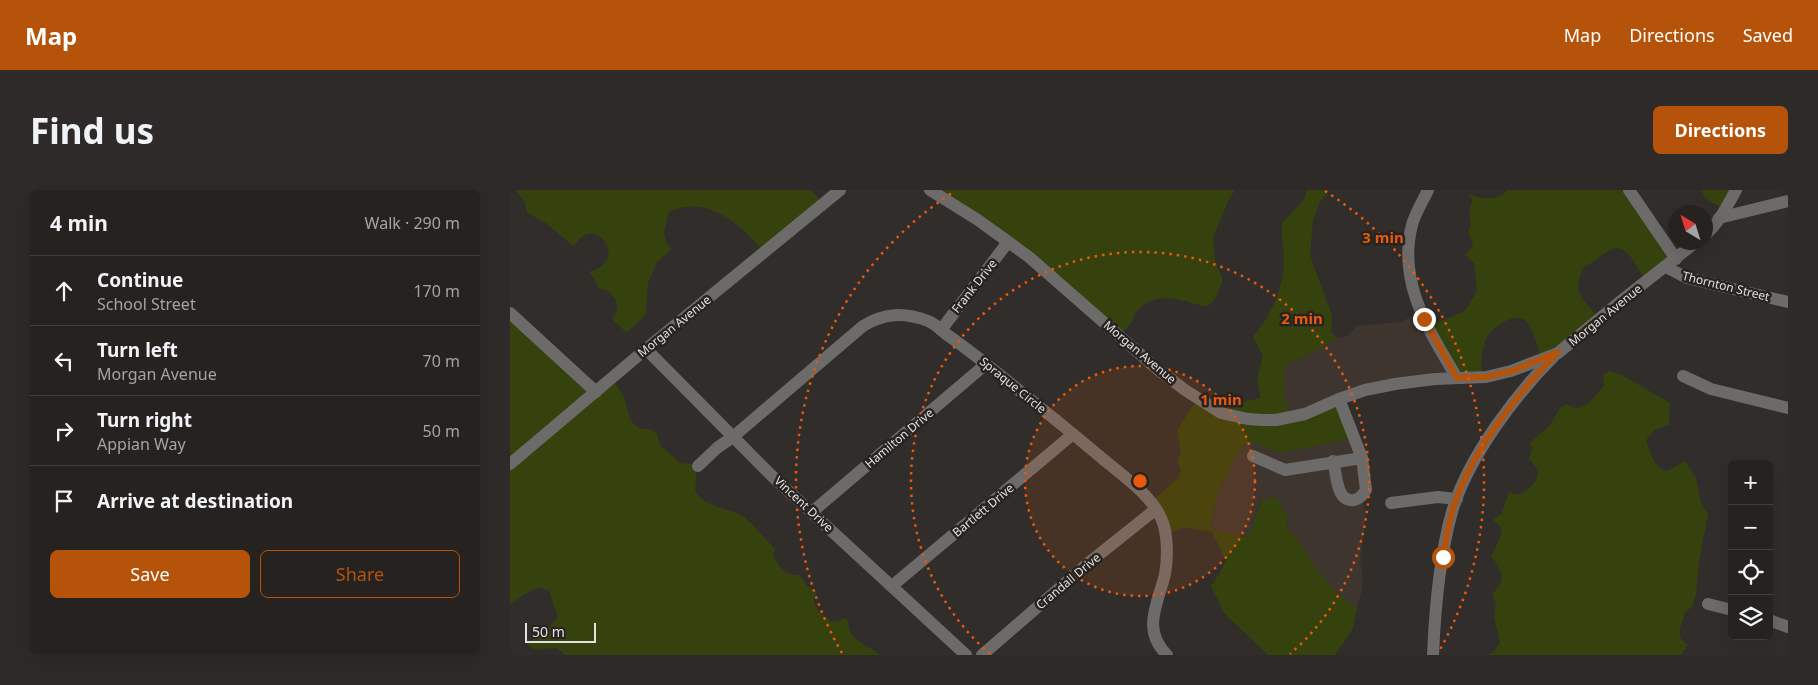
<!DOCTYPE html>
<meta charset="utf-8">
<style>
:root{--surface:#252220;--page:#2d2a29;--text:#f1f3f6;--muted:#a3a4a5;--line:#423f3e;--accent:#b45309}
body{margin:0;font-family:"Noto Sans",sans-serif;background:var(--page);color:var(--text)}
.controls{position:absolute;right:15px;bottom:15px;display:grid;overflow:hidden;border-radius:8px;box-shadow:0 5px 20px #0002}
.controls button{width:45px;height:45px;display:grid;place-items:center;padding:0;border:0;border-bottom:1px solid var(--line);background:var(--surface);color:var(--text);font:25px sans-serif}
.compass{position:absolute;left:1158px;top:15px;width:45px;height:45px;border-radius:50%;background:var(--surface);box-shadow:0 5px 20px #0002;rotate:322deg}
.scale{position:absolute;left:15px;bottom:12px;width:71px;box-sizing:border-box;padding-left:5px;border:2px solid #e3e0df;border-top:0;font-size:14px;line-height:18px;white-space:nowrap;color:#e3e0df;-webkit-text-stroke:4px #272321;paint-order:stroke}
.stop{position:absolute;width:15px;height:15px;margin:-11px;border:4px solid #b45309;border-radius:50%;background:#fff}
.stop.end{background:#b45309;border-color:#fff;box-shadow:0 1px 5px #0008}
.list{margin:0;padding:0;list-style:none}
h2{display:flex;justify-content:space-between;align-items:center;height:65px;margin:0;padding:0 20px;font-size:21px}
h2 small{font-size:16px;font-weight:400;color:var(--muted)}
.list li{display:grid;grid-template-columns:32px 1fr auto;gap:15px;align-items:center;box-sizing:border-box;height:70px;padding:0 20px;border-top:1px solid var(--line)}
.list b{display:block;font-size:19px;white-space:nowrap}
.list p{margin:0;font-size:16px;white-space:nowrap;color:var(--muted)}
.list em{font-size:16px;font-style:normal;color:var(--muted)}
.actions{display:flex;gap:10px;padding:15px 20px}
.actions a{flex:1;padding:11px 0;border:1px solid var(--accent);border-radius:8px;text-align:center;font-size:18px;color:var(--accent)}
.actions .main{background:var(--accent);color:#fff}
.icon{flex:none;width:28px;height:28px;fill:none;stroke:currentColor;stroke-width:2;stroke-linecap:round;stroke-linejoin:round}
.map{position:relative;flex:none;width:1278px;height:465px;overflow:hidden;border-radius:8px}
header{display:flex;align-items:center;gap:30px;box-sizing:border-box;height:70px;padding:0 25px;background:var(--accent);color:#fff}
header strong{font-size:24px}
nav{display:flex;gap:28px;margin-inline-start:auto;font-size:18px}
.intro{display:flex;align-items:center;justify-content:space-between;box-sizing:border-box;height:120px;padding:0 30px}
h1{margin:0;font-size:35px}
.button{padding:12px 22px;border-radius:8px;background:var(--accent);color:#fff;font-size:18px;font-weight:700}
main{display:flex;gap:30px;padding:0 30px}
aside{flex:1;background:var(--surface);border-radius:8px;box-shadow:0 5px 20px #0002}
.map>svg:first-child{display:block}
</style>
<header>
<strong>Map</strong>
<nav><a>Map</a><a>Directions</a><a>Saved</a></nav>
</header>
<div class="intro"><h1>Find us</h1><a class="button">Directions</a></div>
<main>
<aside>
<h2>4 min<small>Walk · 290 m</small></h2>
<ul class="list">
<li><svg class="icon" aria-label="ahead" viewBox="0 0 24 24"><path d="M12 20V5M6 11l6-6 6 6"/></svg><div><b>Continue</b><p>School Street</p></div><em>170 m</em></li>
<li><svg class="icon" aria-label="left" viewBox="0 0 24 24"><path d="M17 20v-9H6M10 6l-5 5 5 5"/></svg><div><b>Turn left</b><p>Morgan Avenue</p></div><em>70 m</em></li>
<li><svg class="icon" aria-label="right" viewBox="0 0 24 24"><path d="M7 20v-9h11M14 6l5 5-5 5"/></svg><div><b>Turn right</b><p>Appian Way</p></div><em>50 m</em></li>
<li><svg class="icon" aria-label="arrive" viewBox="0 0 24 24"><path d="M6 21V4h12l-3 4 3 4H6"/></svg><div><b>Arrive at destination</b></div></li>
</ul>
<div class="actions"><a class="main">Save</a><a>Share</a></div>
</aside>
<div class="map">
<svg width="1278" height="465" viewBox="0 0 1278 465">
<rect width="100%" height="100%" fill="#312d2b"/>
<g fill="#3f352f">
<path d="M911 122 944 181 779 225 775 203 774 176 804 162 827 148 838 146 846 136 890 132Z"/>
<path d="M845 248 852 306 856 325 850 370 853 388 851 405 847 417 829 406 805 377 786 347 777 339 778 327 766 306 757 310 751 308 740 342 736 348 706 341 700 336 711 293 716 288 729 261 737 253H747L770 263Z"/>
</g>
<g fill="#36420e">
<path d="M5 0H301L312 12 253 61C231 34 196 4 159 22L154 42 156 53 162 59 147 72 138 93 136 124 117 143 102 129 107 121 106 110 97 100 88 98 86 91 79 82C113 73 96 41 79 44 72 44 67 52 63 56L36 33 17 23 15 12Z"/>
<path d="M423 0H725L718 11 703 48 705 71 713 90 704 111 696 117C673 111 649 100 629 119 625 122 624 128 621 133 618 137 614 140 610 144Z"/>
<path d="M795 0H819L810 12 803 30 800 66 822 125 821 142 827 148 804 162 774 176 775 203 779 224 825 209 845 248 770 263 747 253H737L729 261 716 288 711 293 700 336 706 341 736 347 740 342 752 308 757 310 766 306 778 327 777 339C781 343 785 346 788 350 806 376 818 401 847 417L843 438 825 465H758L714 423 701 396 709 384 716 370 702 342 673 337 656 345 641 312 668 288 671 279 667 271 671 264 667 240 687 210 692 209 697 205 708 212H731L751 208 747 189 753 166 743 147C759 127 771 105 773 80 775 65 771 48 772 33L791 13 796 5Z"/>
<path d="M997 0H1120L1163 65 1135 91C1129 80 1116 50 1100 60 1090 66 1082 73 1073 78 1062 106 1072 107 1089 128L1031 167C1027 157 1024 139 1016 131 1006 121 982 137 977 147 971 160 971 173 972 186L952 188 919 136 955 121 967 101 964 73 955 64 961 59 963 52 958 42 961 34 959 23 962 11 959 4C970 9 990 11 997 0Z"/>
<path d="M1191 0H1222L1214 19 1194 8Z"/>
<path d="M0 122 84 200 102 189C105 194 111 200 113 206 119 220 118 241 140 239L147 244 150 255 170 273 187 275 185 301C198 319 214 316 232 326 241 331 257 351 265 359L263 365C269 377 276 386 290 385L297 396 307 402C306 404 304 407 304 409 304 420 317 430 325 432L336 428C340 433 338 438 341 443 348 454 361 457 370 465H55L47 458 24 459 17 454C26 446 42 436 48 427L39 401 30 397 20 401 0 414Z"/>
<path d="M1100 181 1112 185 1160 213 1159 235 1144 240 1136 250C1141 263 1142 276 1157 281L1175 271 1186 288 1192 316 1198 323 1189 372 1186 404 1183 415 1175 423 1169 442 1171 449 1178 455 1171 465H979L984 461 990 453 984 426 986 413 982 404C996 391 994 380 981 367L992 343 990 336 983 330 992 323 999 302C1002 303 1005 304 1007 304 1016 304 1029 291 1028 282 1028 277 1022 273 1019 269L1022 260 1020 253 1040 235 1050 218 1057 214 1067 219 1079 213 1094 196 1093 185Z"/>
</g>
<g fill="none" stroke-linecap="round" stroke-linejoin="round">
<g stroke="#6d6a6a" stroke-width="12">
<path d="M420 0 468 30 519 67 646 178 675 200 711 223 738 229 752 230H766L795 224 829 209 855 200 885 194 925 189 976 187 1001 181 1048 163 1116 107 1186 52"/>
<path d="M918 0C913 11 905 23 902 35 887 92 919 141 947 188"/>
<path d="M1119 0 1166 69"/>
<path d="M1209 28 1278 11"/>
<path d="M1196 44C1209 33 1217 16 1226 0"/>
<path d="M1156 77 1177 88 1278 112"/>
<path d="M0 123 86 202"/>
<path d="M431 140 498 52"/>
<path d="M136 159 261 285 456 465"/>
<path d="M1173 186 1201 199 1278 218"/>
<path d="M743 266 775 280 852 268"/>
<path d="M823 271C827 284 826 313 844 310 849 309 853 305 856 300L852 268 829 209"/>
<path d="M0 274 136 159 330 0"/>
<path d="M188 276 207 258 224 246 353 136C374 123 394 122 418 131 424 133 430 139 436 144 452 155 466 166 481 178 519 208 556 238 593 269 612 285 641 305 651 328 658 343 658 367 655 384 648 414 631 439 657 465"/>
<path d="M881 313 928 307 947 309"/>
<path d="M302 322 476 174"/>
<path d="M382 396 563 244"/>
<path d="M1198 414 1222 420"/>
<path d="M1259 430 1278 437"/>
<path d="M472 465 576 375 646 319"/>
<path d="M923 465C925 418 929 368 942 322 958 267 1006 204 1046 164"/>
</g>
</g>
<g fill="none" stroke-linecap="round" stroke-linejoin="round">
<path stroke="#b45309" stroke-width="6" d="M914 129 947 188 976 187 1002 181 1048 162C1007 204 959 264 942 322 938 336 936 352 933 367"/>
</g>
<circle cx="630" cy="291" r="115" fill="#e8590c" fill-opacity=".12"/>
<g fill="none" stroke="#e8590c" stroke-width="2.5" stroke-dasharray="2.5 5">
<circle cx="630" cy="291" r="115"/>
<path d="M480 464A229 229 0 1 1 780 464"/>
<path d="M332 463A344 344 0 0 1 445 1M815 1A344 344 0 0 1 928 463"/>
</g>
<g text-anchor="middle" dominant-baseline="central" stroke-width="5" stroke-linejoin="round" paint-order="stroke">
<g font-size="12" fill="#e3e0df" stroke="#272321">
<text transform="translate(464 96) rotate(-52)">Frank Drive</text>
<text transform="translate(1216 96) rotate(14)">Thornton Street</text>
<text transform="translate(1095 125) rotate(-39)">Morgan Avenue</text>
<text transform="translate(164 136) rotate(-39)">Morgan Avenue</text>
<text transform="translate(630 162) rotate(40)">Morgan Avenue</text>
<text transform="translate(503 195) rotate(39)">Spraque Circle</text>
<text transform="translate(389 248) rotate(-40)">Hamilton Drive</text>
<text transform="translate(294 314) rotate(43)">Vincent Drive</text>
<text transform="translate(473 320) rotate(-40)">Bartlett Drive</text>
<text transform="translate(558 391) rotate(-40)">Crandall Drive</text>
</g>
</g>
<circle cx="630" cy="291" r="8" fill="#e8590c" stroke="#272321" stroke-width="2.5"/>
<g font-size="15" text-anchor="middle" font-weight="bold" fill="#e8590c" stroke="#272321" stroke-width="5" stroke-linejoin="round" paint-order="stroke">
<text x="873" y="53">3 min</text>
<text x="792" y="134">2 min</text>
<text x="711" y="215">1 min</text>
</g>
</svg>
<div class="controls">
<button>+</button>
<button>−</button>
<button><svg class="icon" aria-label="locate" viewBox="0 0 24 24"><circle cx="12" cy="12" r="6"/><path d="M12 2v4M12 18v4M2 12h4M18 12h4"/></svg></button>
<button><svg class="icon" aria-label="layers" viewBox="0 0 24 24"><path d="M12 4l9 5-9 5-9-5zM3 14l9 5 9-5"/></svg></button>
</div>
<svg class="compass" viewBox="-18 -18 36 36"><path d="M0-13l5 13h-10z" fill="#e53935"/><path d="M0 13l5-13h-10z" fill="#a3a4a5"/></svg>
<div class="scale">50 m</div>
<div class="stop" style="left:933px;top:367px"></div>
<div class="stop end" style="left:914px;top:129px"></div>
</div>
</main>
